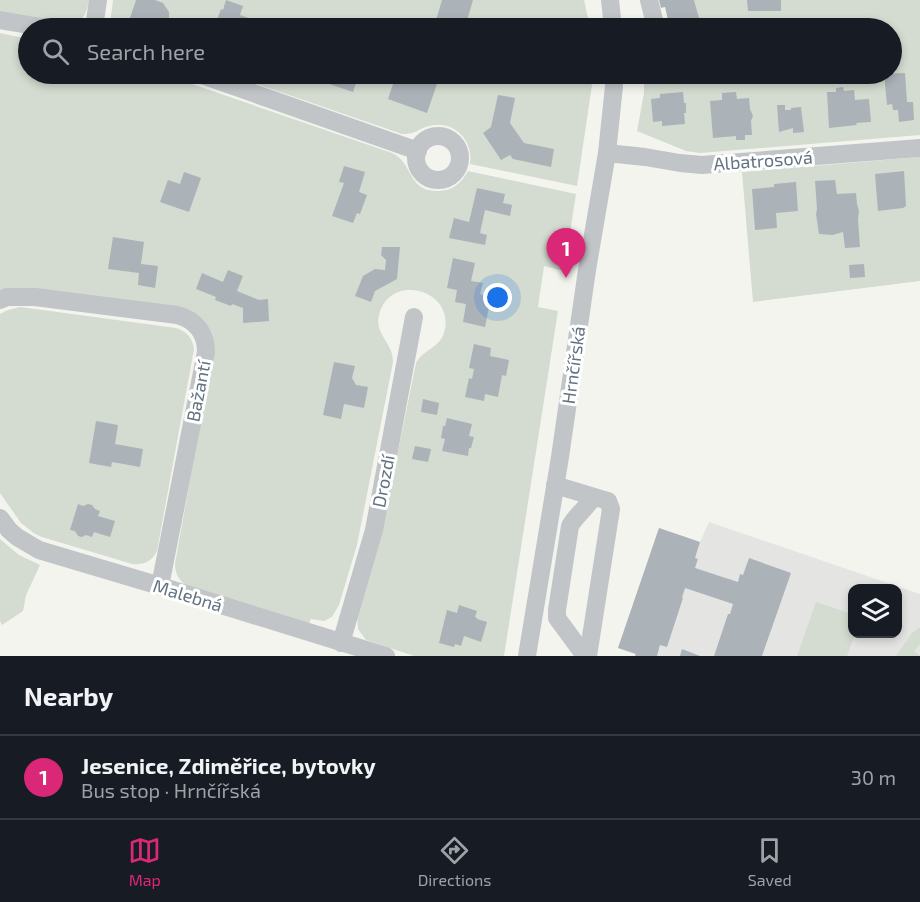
<!DOCTYPE html>
<meta charset="utf-8">
<style>
:root{--surface:#171b24;--page:#242831;--text:#f1f3f6;--muted:#9ea1a6;--line:#363941;--accent:#db2777}
body{margin:0;font-family:"Exo 2",sans-serif;background:var(--page);color:var(--text)}
.controls{position:absolute;right:18px;bottom:18px;display:grid;overflow:hidden;border-radius:12px;box-shadow:0 3px 9px #0003}
.controls button{width:54px;height:54px;display:grid;place-items:center;padding:0;border:0;border-bottom:2px solid var(--line);background:var(--surface);color:var(--text);font:30px sans-serif}
.you{position:absolute;left:498px;top:298px;width:21px;height:21px;margin:-15px;border:4px solid #fff;border-radius:50%;background:#1a73e8;box-shadow:0 0 0 9px #1a73e833}
.badge{display:grid;place-items:center;width:39px;height:39px;border-radius:50%;background:var(--accent);color:#fff;font-size:20px;font-weight:700}
.pin{position:absolute;translate:-50% -50px;filter:drop-shadow(0 2px 3px #0008)}
.pin::after{content:'';position:absolute;top:32px;width:21px;height:18px;background:inherit;clip-path:polygon(0 0,100% 0,50% 100%)}
.list{margin:0;padding:0;list-style:none}
h2{display:flex;justify-content:space-between;align-items:center;height:78px;margin:0;padding:0 24px;font-size:26px}
h2 small{font-size:20px;font-weight:400;color:var(--muted)}
.list li{display:grid;grid-template-columns:39px 1fr auto;gap:18px;align-items:center;box-sizing:border-box;height:84px;padding:0 24px;border-top:2px solid var(--line)}
.list b{display:block;font-size:22px;white-space:nowrap}
.list p{margin:0;font-size:20px;white-space:nowrap;color:var(--muted)}
.list em{font-size:20px;font-style:normal;color:var(--muted)}
.icon{flex:none;width:33px;height:33px;fill:none;stroke:currentColor;stroke-width:2;stroke-linecap:round;stroke-linejoin:round}
.map{position:relative;flex:none;width:920px;height:656px;overflow:hidden}
.search{position:absolute;background:var(--surface);box-shadow:0 3px 9px #0003;left:18px;right:18px;top:18px;height:66px;display:flex;align-items:center;gap:15px;box-sizing:border-box;padding:0 21px;border-radius:33px;color:var(--muted);font-size:22px}
.sheet{height:162px;background:var(--surface)}
nav{display:flex;justify-content:space-around;align-items:center;box-sizing:border-box;height:84px;border-top:2px solid var(--line);background:var(--surface);font-size:16px;color:var(--muted)}
nav a{display:grid;justify-items:center;gap:3px}
nav .on{color:var(--accent)}
.map>svg:first-child{display:block}
</style>
<div class="map">
<svg width="920" height="656" viewBox="0 0 920 656">
<rect width="100%" height="100%" fill="#f4f4ef"/>
<path fill="#e4e5e3" fill-rule="evenodd" d="M709 522 920 594V656H635V654L618 648 659 528 700 542ZM852 588H898V634H852Z"/>
<g fill="#d4dbd0">
<path d="M0 0H89C87 13 83 22 70 25L0 12Z"/>
<path d="M113 0H584L588 18 589 28H111L110 24Z"/>
<path d="M694 0H920V135L700 153 686 151 637 131 644 93V74H892V28H680V26L700 21Z"/>
<path d="M0 33 28 39V74H163L392 153C415 163 406 197 446 190 456 188 463 180 468 171L576 194 564 271 544 266 538 307 558 311 504 656H414L366 640 358 629 357 614 384 520 416 363C423 350 439 348 444 333 457 290 390 271 379 315 374 334 394 344 393 362L357 545 339 605 332 617 324 621 311 619 309 624 188 587C180 581 175 575 175 564L213 351 204 323 28 288 13 289 0 292Z"/>
<path d="M228 74H592V85L577 186 470 164C474 141 454 119 429 126 417 129 418 134 402 134Z"/>
<path d="M920 157V281L753 302 742 172Z"/>
<path d="M20 307 176 328C187 332 192 337 194 349L157 551C151 562 144 565 132 564L42 537 35 534 21 523 0 493V314L8 310Z"/>
<path d="M0 539 19 555 40 565 26 595 23 611 2 625 0 621Z"/>
<path d="M816 602 852 614V634H855L847 656H797Z"/>
<path d="M920 627V644L914 651 920 656H896L911 634Z"/>
</g>
<g fill="#acb3b8">
<path d="M136 0H155L163 3 169 12V20L178 23 176 28H129L132 19 130 18Z"/>
<path d="M226 0 243 6 240 15 263 23 261 28H214L221 9 223 10Z"/>
<path d="M442 0H473L465 28H438L434 27Z"/>
<path d="M659 0H694L700 21 666 28 664 21 668 20 665 7 661 8Z"/>
<path d="M747 0H781V11H748Z"/>
<rect x="730" y="19" width="14" height="9"/>
<path d="M905 73 907 102H913L914 120 899 122 898 110H893L892 104 887 105 884 74Z"/>
<path d="M300 74H359L353 92Z"/>
<path d="M401 74H426L439 78 427 113 388 99 396 75 400 76Z"/>
<path d="M843 87 844 91 854 90 855 100 869 99 871 122 856 123 857 125 829 128 827 92H836V88Z"/>
<path d="M683 92 684 103H686V113H684L685 124 662 126V121L653 122 651 99 660 98V94Z"/>
<path d="M736 92 737 99 749 98 750 109 753 116 751 121 752 135H745V140H736V136L713 138 710 101 722 100V93Z"/>
<path d="M498 95 515 98 510 123 524 143 554 149 551 167 513 159 510 155 501 160 483 133 491 127Z"/>
<path d="M777 105H785V110H791V108L801 107 804 132 793 133V128L779 132Z"/>
<path d="M344 166 365 172 359 192 367 195 360 214 357 213 353 223 332 216 344 183 339 182Z"/>
<path d="M904 171 906 206 903 208 878 211 875 174Z"/>
<path d="M184 172 201 178 189 212 160 202 168 180 180 184Z"/>
<path d="M835 180 837 194 856 193 857 204 859 211 858 219 860 247 845 248 843 232 833 235 819 234 816 214 817 209 815 181Z"/>
<path d="M796 182 798 211 776 213 777 228 755 230 752 189 774 187V184Z"/>
<path d="M477 188 505 194 503 203 512 205 510 216 485 210 480 233 487 235 485 245 449 238 454 218 469 222Z"/>
<path d="M113 237 144 242 141 264 158 266 155 288 138 285 139 273 108 269Z"/>
<path d="M382 247H400L397 279 375 291 371 302 355 296 363 276 375 269 385 270 386 260 381 255Z"/>
<path d="M453 258 475 263 471 281 483 283 480 294 491 297 485 327 463 322 466 304 455 302 457 290 447 288Z"/>
<path d="M864 264 865 277 850 278 849 265Z"/>
<path d="M228 270 243 276 237 291 259 300 268 299 269 321 243 323V308L232 304 231 306 215 300 216 297 196 289 202 273 223 282Z"/>
<path d="M474 344 491 348 490 356 509 360 506 376 502 375 498 397 485 394 484 401 465 397 469 378 472 379 474 369 469 368Z"/>
<path d="M334 362 355 366 352 378 356 385 368 387 364 408 344 404 341 419 323 415Z"/>
<path d="M423 399 439 403 437 415 421 412Z"/>
<path d="M447 418 472 424 469 436 474 437 471 448H469L468 456 442 451 445 439 441 438 443 426H445Z"/>
<path d="M96 421 118 425 115 444 143 449 140 467 112 462 111 467 89 463Z"/>
<path d="M415 446 431 449 428 462 412 459Z"/>
<path d="M78 504 83 506 88 504 92 505 95 509 100 511 98 516 115 521 110 537 94 532 92 537 86 535 82 537 78 536 75 531 70 530Z"/>
<path d="M659 528 700 542 695 558 698 559 695 568 738 582 740 574 743 575 749 558 791 573 762 656H714L728 614H730L733 604 685 588 682 598H683L667 647 660 645 657 656H635L636 654 618 648Z"/>
<path d="M459 605 477 611 475 617 477 618V619L487 622 481 642 464 636 461 646 455 644 454 647 439 643 447 610 457 613Z"/>
<path d="M682 649 700 656H680Z"/>
</g>
<g fill="none" stroke-linecap="round" stroke-linejoin="round">
<g stroke="#c1c5c8" stroke-width="18">
<path d="M610 0 613 28"/>
<path d="M649 0 656 28"/>
<path d="M0 20 47 28"/>
<path d="M94 28 98 0"/>
<path d="M199 74 418 151"/>
<circle cx="438" cy="158" r="22"/>
<path d="M607 153 645 157 680 163 702 165 920 148"/>
<path d="M0 300 7 297H35L177 315C196 320 206 333 206 352L160 586"/>
<path d="M555 485 608 501 611 509 588 656"/>
<path d="M0 518 9 530 17 537 39 550 160 586 386 656"/>
<path d="M341 643 374 530 414 317"/>
<path d="M527 656 560 457 587 270 607 153 614 86V74"/>
<path d="M585 656 557 618V610L570 526C576 515 587 508 593 497"/>
</g>
</g>
<g text-anchor="middle" dominant-baseline="central" stroke-width="6" stroke-linejoin="round" paint-order="stroke">
<g font-size="18" fill="#627381" stroke="#fff">
<text transform="translate(763 160) rotate(-4)">Albatrosová</text>
<text transform="translate(573 365) rotate(-82)">Hrnčířská</text>
<text transform="translate(198 391) rotate(-79)">Bažantí</text>
<text transform="translate(383 481) rotate(-79)">Drozdí</text>
<text transform="translate(188 595) rotate(17)">Malebná</text>
</g>
</g>
</svg>
<div class="controls">
<button><svg class="icon" aria-label="layers" viewBox="0 0 24 24"><path d="M12 4l9 5-9 5-9-5zM3 14l9 5 9-5"/></svg></button>
</div>
<div class="you"></div>
<div class="pin badge" style="left:566px;top:278px">1</div>
<div class="search"><svg class="icon" aria-label="search" viewBox="0 0 24 24"><circle cx="10" cy="10" r="6"/><path d="M15 15l6 6"/></svg>Search here</div>
</div>
<section class="sheet">
<h2>Nearby<small></small></h2>
<ul class="list">
<li><span class="badge">1</span><div><b>Jesenice, Zdiměřice, bytovky</b><p>Bus stop · Hrnčířská</p></div><em>30 m</em></li>
</ul>
</section>
<nav>
<a class="on"><svg class="icon" aria-label="map" viewBox="0 0 24 24"><path d="M3 6l6-2 6 2 6-2v14l-6 2-6-2-6 2zM9 4v14M15 6v14"/></svg>Map</a>
<a><svg class="icon" aria-label="directions" viewBox="0 0 24 24"><path d="M12 3l9 9-9 9-9-9zM9 14v-3h6M13 9l2 2-2 2"/></svg>Directions</a>
<a><svg class="icon" aria-label="saved" viewBox="0 0 24 24"><path d="M7 4h10v16l-5-4-5 4z"/></svg>Saved</a>
</nav>
